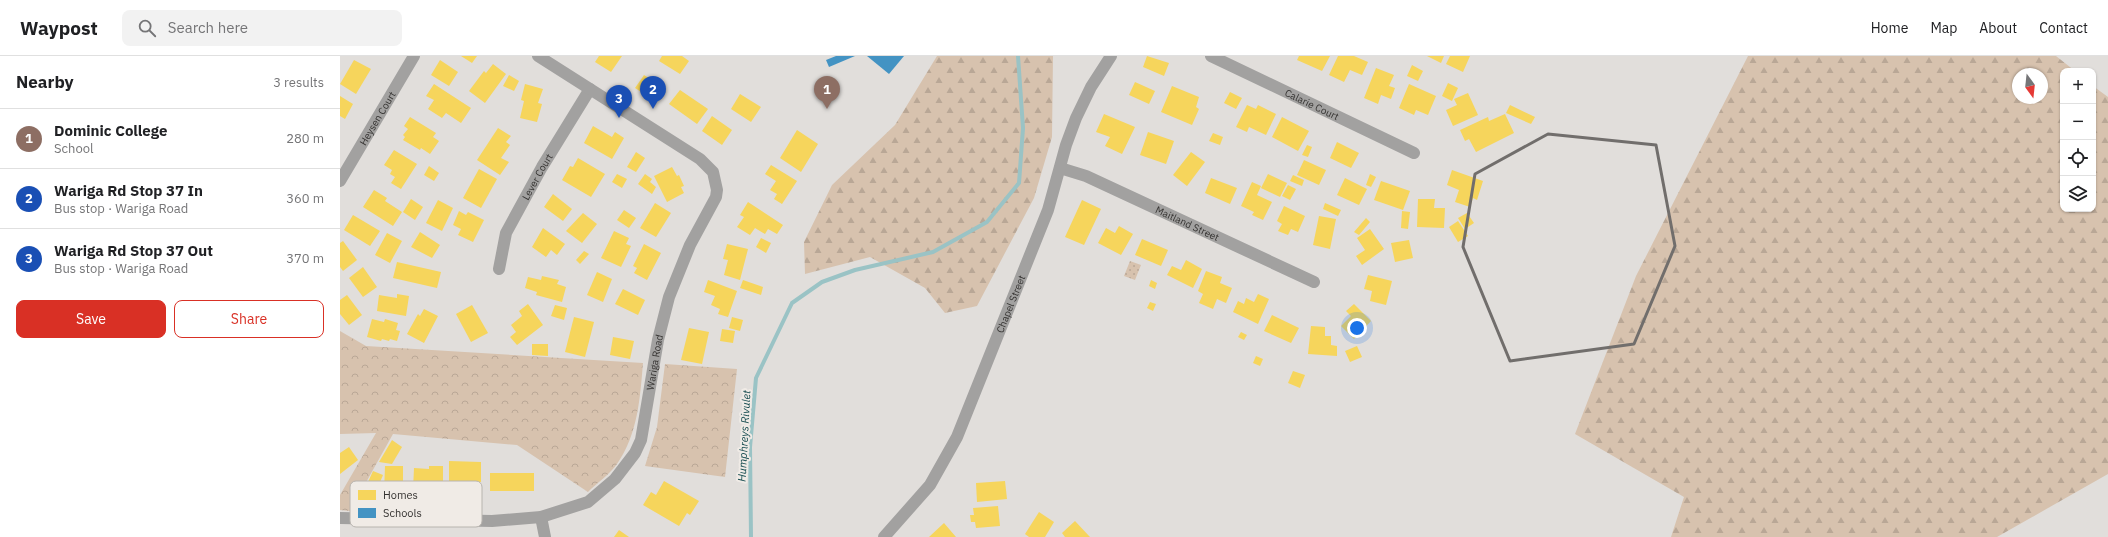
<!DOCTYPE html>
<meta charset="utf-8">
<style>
:root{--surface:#fff;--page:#f2f2f2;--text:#202124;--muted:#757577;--line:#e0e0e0;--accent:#d93025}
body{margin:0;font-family:"IBM Plex Sans",sans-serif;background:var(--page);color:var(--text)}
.controls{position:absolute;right:12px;top:12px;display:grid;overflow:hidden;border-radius:8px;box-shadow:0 1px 3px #0004}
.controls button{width:36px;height:36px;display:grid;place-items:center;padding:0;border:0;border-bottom:1px solid var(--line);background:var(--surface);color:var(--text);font:20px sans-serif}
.compass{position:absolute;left:1672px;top:12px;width:36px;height:36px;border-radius:50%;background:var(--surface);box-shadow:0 1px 3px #0004;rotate:165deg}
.you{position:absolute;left:1017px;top:272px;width:14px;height:14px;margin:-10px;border:3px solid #fff;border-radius:50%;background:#1a73e8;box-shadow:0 0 0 6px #1a73e833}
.badge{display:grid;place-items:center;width:26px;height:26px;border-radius:50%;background:var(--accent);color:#fff;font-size:13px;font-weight:700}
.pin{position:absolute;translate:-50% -33px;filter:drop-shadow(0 1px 2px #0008)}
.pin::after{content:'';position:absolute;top:21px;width:14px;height:12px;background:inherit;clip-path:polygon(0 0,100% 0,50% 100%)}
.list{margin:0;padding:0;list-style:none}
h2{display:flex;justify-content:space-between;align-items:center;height:52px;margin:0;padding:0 16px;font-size:17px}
h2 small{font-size:13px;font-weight:400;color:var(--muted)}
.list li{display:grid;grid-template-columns:26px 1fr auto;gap:12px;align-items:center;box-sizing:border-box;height:60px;padding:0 16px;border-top:1px solid var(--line)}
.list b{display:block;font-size:15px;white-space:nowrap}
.list p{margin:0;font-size:13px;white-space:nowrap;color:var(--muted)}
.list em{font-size:13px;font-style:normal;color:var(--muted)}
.actions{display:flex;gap:8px;padding:12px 16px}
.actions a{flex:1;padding:9px 0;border:1px solid var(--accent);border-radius:8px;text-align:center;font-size:14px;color:var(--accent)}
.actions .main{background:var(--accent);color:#fff}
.icon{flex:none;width:22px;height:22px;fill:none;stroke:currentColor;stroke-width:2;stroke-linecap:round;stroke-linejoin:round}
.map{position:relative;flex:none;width:1768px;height:481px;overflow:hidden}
header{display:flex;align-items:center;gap:24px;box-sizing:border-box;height:56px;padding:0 20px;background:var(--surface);border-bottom:1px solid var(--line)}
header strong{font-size:19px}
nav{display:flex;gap:22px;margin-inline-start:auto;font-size:14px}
.search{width:280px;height:36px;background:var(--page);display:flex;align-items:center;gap:10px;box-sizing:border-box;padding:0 14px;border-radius:8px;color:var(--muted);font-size:15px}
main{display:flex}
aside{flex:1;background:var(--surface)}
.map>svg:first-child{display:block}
</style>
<header>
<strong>Waypost</strong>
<div class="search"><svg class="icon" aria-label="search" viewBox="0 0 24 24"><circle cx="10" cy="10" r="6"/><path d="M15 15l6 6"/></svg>Search here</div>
<nav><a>Home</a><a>Map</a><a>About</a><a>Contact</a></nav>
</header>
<main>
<aside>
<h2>Nearby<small>3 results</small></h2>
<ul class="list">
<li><span class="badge" style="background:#8d6e63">1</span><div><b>Dominic College</b><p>School</p></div><em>280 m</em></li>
<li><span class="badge" style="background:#1a4fb4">2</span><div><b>Wariga Rd Stop 37 In</b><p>Bus stop · Wariga Road</p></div><em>360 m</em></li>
<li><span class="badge" style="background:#1a4fb4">3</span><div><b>Wariga Rd Stop 37 Out</b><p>Bus stop · Wariga Road</p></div><em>370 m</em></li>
</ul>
<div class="actions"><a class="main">Save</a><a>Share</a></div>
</aside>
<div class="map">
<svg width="1768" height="481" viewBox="0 0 1768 481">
<defs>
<pattern id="forest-firs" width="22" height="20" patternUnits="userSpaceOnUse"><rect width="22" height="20" fill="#d7c2ae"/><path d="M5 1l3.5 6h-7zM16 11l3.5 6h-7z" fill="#b9a796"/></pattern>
<pattern id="park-crowns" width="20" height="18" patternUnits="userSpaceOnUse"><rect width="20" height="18" fill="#d7c2ae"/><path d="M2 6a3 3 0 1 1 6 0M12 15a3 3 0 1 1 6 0" fill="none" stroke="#b9a796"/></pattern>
<pattern id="garden-dots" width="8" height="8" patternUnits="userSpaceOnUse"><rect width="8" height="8" fill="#d7c2ae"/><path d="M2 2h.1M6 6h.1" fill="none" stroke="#b9a796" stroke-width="1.8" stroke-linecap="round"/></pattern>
</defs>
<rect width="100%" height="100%" fill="#e1dedb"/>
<g fill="url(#forest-firs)" fill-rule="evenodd">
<path d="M597 0H713L712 81 694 142 637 250 605 257 585 232 530 201 465 218 464 186 492 129 555 69Z"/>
<path d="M1408 0H1716L1735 15H1723V153H1753V30L1768 41V418L1657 481H1331L1344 441 1235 378 1296 220ZM1678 18H1702V42H1678Z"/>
</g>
<g fill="url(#park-crowns)">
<path d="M0 275 26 290 303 307C300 342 298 378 277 408 270 418 257 427 248 436L177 389 53 378 10 455 0 454V439L36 377 0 378Z"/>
<path d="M325 308 397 313 385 421 305 410 317 371Z"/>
</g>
<path fill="url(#garden-dots)" d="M790 205 801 209 795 224 784 220Z"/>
<g fill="#f6d55c">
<path d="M121 0H137L132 7Z"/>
<path d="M259 0H282L271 16 255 6Z"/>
<path d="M322 0H342L349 5 340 18 319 5Z"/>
<path d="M807 0 829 7 824 20 803 11Z"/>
<path d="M959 0H990L982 15 957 4Z"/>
<path d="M998 0H1014L1028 6 1022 19 1010 14 1004 26 989 19Z"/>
<path d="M1087 0H1104L1101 7Z"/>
<path d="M1110 0H1130L1123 16 1106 8Z"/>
<path d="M14 4 31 13 16 38 0 28Z"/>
<path d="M100 4 118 16 109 30 91 19Z"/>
<path d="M153 8 166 18 145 47 129 35 144 15 146 17Z"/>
<path d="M1072 9 1083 15 1078 25 1067 20Z"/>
<path d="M1036 12 1054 19 1049 30 1055 32 1051 43 1041 39 1038 48 1024 42Z"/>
<path d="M169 19 179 25 174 35 163 30Z"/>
<path d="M304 19 324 32 315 45 295 32Z"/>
<path d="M795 26 815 35 809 48 789 39Z"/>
<path d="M1108 27 1118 32 1112 45 1102 40Z"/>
<path d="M94 28 131 52 121 67 106 57 102 62 88 53 94 44 86 40Z"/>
<path d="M185 28 203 33 198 47 202 48 197 66 180 62 184 45 181 44Z"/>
<path d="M1069 28 1096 40 1088 59 1076 54 1074 59 1059 52Z"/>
<path d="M832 30 859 41 856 51 859 53 852 69 821 56Z"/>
<path d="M340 34 368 53 357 68 329 48Z"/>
<path d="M890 36 902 42 896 53 884 47Z"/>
<path d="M1128 37 1138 59 1113 70 1106 54 1117 49 1114 43Z"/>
<path d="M400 38 421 51 411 66 391 53Z"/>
<path d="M0 40 13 48 5 63 0 60Z"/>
<path d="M907 49 916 53 918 49 936 58 926 79 909 71 907 76 896 71Z"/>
<path d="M1170 49 1195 61 1191 68 1166 57Z"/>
<path d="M764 58 795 71 782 98 765 90 770 81 756 76Z"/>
<path d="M1165 58 1174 77 1136 96 1129 83 1125 85 1120 74 1148 61 1149 65Z"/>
<path d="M372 60 392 74 382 89 362 75Z"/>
<path d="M70 61 96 77 93 81 99 85 90 98 81 92 80 94 63 84 65 81 63 79 68 73 64 70Z"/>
<path d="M942 61 969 75 958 95 932 81Z"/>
<path d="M253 70 272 81 275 76 284 82 272 103 244 87Z"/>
<path d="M158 72 171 80 166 86 170 89 161 102 169 106 160 119 137 104Z"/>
<path d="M457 74 478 88 461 116 440 102Z"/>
<path d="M808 76 834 85 826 108 800 99Z"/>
<path d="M873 77 883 81 880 89 869 85Z"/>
<path d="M997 86 1019 97 1011 112 990 102Z"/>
<path d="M967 89 972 91 968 101 962 99Z"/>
<path d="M54 94 77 108 61 133 51 127 55 121 50 118 52 114 44 109Z"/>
<path d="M296 96 305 102 296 116 287 111Z"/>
<path d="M851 96 865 106 847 130 833 119Z"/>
<path d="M238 102 265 118 251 141 222 124 230 110 233 111Z"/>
<path d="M964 104 986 114 979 129 957 119Z"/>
<path d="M431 109 457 125 442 148 434 143 437 138 430 134 436 125 425 118Z"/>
<path d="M89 110 99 117 94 125 84 119Z"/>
<path d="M332 111 337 120 339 119 344 130 341 131 344 137 327 146 314 120Z"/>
<path d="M139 113 157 123 141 152 123 142Z"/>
<path d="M1112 114 1143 125 1137 144 1133 142 1130 151 1115 146 1119 134 1107 129Z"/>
<path d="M277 118 287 123 282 132 272 126Z"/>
<path d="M305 118 312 123 310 126 316 131 312 138 298 128Z"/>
<path d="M928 118 947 127 940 141 921 132Z"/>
<path d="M1030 118 1036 121 1031 131 1026 129Z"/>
<path d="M953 119 964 124 962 130 950 125Z"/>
<path d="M871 122 897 132 890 148 865 137Z"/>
<path d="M1005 122 1027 133 1019 149 997 139Z"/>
<path d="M1041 125 1070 135 1063 154 1034 144Z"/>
<path d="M912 126 921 130 917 139 932 146 923 164 912 159 914 156 901 150Z"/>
<path d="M948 129 956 133 950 144 942 140Z"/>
<path d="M34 134 47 142 45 145 62 156 53 170 23 151Z"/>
<path d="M213 138 232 153 223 165 204 151Z"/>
<path d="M71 143 83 151 75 164 63 156Z"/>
<path d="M1078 143H1095L1094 152H1105L1104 172 1077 171Z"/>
<path d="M98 144 113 152 102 175 86 167Z"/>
<path d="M742 144 761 153 744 189 725 181Z"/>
<path d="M408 146 443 169 437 178 428 173 425 178 415 172 410 179 397 171 404 161 400 159Z"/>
<path d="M315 147 331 157 316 181 300 172Z"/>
<path d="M985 147 1001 154 998 160 983 153Z"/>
<path d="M944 150 965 160 958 176 951 173 948 179 938 175 942 168 937 165Z"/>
<path d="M284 154 296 162 289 172 277 164Z"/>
<path d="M119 155 126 159 128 156 144 164 133 186 118 179 121 173 113 169Z"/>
<path d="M1062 155 1070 156 1068 173 1061 172Z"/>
<path d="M243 157 257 168 242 187 226 175Z"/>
<path d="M1127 157 1134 167 1125 173 1118 162Z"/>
<path d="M13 159 40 175 30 190 4 174Z"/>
<path d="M979 160 996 163 990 193 973 189Z"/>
<path d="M1026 162 1030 166 1019 179 1014 176Z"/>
<path d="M1118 165 1128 180 1118 186 1109 171Z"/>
<path d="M779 170 793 178 781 199 758 187 766 172 775 177Z"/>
<path d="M203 172 225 188 217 199 211 194 206 201 192 191Z"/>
<path d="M1030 173 1044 193 1022 209 1016 200 1025 194 1017 182Z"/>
<path d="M274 175 289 182 286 188 291 190 281 211 261 202Z"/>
<path d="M80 176 100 189 92 202 71 191Z"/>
<path d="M47 177 62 185 50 207 35 199Z"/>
<path d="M421 182 431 187 426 197 416 191Z"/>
<path d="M802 183 828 194 821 210 795 199Z"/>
<path d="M1069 184 1073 202 1055 206 1051 187Z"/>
<path d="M3 185 17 204 3 215 0 211V187Z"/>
<path d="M304 188 321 197 307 224 294 217 297 212 293 210Z"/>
<path d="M387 188 408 193 400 224 384 219 388 204 383 203Z"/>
<path d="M244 195 249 198 240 208 236 204Z"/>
<path d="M846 204 862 213 853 232 827 219 832 210 841 214Z"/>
<path d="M57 206 101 216 97 232 53 222Z"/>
<path d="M23 211 37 231 23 241 9 222Z"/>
<path d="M866 215 882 221 880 227 892 232 886 247 877 243 873 253 859 247 863 238 858 235Z"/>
<path d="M257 216 272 223 263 246 247 239Z"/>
<path d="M1028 219 1052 225 1046 249 1030 245 1032 235 1024 233Z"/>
<path d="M202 220 219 224 217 228 226 231 222 246 196 239 197 236 185 232 188 221 201 224Z"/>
<path d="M368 224 397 235 388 261 378 258 380 253 371 249 375 240 364 236Z"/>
<path d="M403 224 423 231 421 239 400 232Z"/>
<path d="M811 224 817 227 815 233 809 230Z"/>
<path d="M283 233 305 244 298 259 275 248Z"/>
<path d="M57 238 69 240 66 260 37 255 39 239 57 242Z"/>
<path d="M918 238 929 243 918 268 893 256 898 245 904 248 906 242 914 246Z"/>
<path d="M7 239 22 259 9 269 0 258V244Z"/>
<path d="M810 246 816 248 813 255 807 252Z"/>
<path d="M188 248 203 269 177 289 170 281 176 276 171 269 182 260 179 255Z"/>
<path d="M1014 248 1031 265 1014 283 1001 270 1011 260 1006 255Z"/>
<path d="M132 249 148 277 131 286 116 258Z"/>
<path d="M215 249 227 252 224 264 211 260Z"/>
<path d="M84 253 98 260 84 287 67 278 78 258 80 260Z"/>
<path d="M932 259 959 272 951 287 924 275Z"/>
<path d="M234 261 254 266 245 301 225 296Z"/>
<path d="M392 261 403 264 400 275 389 272Z"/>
<path d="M32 263 44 266 45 263 58 267 56 274 60 275 57 285 50 283 49 285 42 283 41 285 27 281Z"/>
<path d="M971 270 985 271V280H991V289L997 290V300L968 298Z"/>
<path d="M349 272 369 276 362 308 341 304Z"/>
<path d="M382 273 395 275 393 287 380 285Z"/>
<path d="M901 276 907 279 904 284 898 281Z"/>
<path d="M273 281 294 285 290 303 270 299Z"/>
<path d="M192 288H208V300L192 299Z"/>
<path d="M1017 290 1022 301 1010 306 1005 295Z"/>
<path d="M916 300 923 303 920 310 913 307Z"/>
<path d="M953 315 965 319 960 332 948 327Z"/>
<path d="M52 384 62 391 52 408 39 406Z"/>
<path d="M9 391 18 404 0 418V397Z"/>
<path d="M109 405 141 406V426L109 425Z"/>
<path d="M45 410H63V438L44 437Z"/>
<path d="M89 410H103V437H89V433H73L74 412 89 413Z"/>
<path d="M33 415 43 419 38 431 28 426Z"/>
<rect x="150" y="417" width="44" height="18"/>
<path d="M324 425 359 445 350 459 347 457 339 470 303 449 311 436 316 439Z"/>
<path d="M665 425 667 443 637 446 636 427Z"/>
<path d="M658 450 660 470 636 472 635 466H631L630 459H634L633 452Z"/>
<path d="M699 456 714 466 705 481H689L685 478Z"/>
<path d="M735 465 750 481H725L722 477Z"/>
<path d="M604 467 616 481H589Z"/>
<path d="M279 474 289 481H274Z"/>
</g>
<g fill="#4393c3">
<path d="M496 0H515L489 11 486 4Z"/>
<path d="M527 0H564L549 18Z"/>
</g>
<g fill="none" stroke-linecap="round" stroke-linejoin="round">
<path stroke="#9ac3c5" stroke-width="4" d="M411 481 410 391 416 322 452 247 482 226 515 214 593 196 647 166 679 127 683 72 678 0"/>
<g stroke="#a2a1a0" stroke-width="12">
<path id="s1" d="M871 0 1074 97"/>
<path id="s2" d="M720 112 746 120 974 226"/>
<path id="s3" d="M0 125 74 0"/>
<path id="s4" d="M159 213 166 177 202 111 250 33"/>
<path d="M201 461 205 481"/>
<path id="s5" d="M0 462 152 465 201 461 248 446 275 423 295 397 301 384 318 284 329 241 350 189 376 141 377 134 373 116 360 103 198 0"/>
<path id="s6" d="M544 481 590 429 617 381 708 154 726 89 736 62 751 31 771 0"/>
</g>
</g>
<path fill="none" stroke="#716e6c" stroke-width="3" stroke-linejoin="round" d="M1208 78 1316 89 1335 190 1294 288 1170 305 1123 191 1135 118Z"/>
<g text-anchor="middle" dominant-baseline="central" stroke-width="4" stroke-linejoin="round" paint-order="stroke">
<g font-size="10" fill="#343230" stroke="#f0ebe6">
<text stroke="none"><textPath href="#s1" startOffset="112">Calarie Court</textPath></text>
<text stroke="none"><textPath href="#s3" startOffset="73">Heysen Court</textPath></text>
<text stroke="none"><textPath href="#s4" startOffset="101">Lever Court</textPath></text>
<text stroke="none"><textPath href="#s2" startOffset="139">Maitland Street</textPath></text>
<text stroke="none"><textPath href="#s6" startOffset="268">Chapel Street</textPath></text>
<text stroke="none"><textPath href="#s5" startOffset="412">Wariga Road</textPath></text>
</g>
<g font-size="11" font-style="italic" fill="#144a4e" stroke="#f0ebe6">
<text transform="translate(404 380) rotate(-87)">Humphreys Rivulet</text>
</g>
</g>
<rect x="10" y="425" width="132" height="46" rx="6" fill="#f0ebe6" stroke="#b8b4af" stroke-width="1"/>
<rect x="18" y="434" width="18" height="10" fill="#f6d55c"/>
<rect x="18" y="452" width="18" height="10" fill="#4393c3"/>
<g font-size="11" fill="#343230">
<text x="43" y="443">Homes</text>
<text x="43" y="461">Schools</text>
</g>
</svg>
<div class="controls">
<button>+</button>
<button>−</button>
<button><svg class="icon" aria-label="locate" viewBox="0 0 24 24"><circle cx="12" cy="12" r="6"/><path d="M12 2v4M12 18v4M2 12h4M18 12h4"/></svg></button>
<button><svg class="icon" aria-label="layers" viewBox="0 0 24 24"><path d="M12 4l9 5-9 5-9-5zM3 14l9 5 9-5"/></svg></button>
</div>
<svg class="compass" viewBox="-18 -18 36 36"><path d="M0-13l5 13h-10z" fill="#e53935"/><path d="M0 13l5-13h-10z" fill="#757577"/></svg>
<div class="you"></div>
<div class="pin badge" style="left:487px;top:53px;background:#8d6e63">1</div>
<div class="pin badge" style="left:313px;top:53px;background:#1a4fb4">2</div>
<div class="pin badge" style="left:279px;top:62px;background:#1a4fb4">3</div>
</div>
</main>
